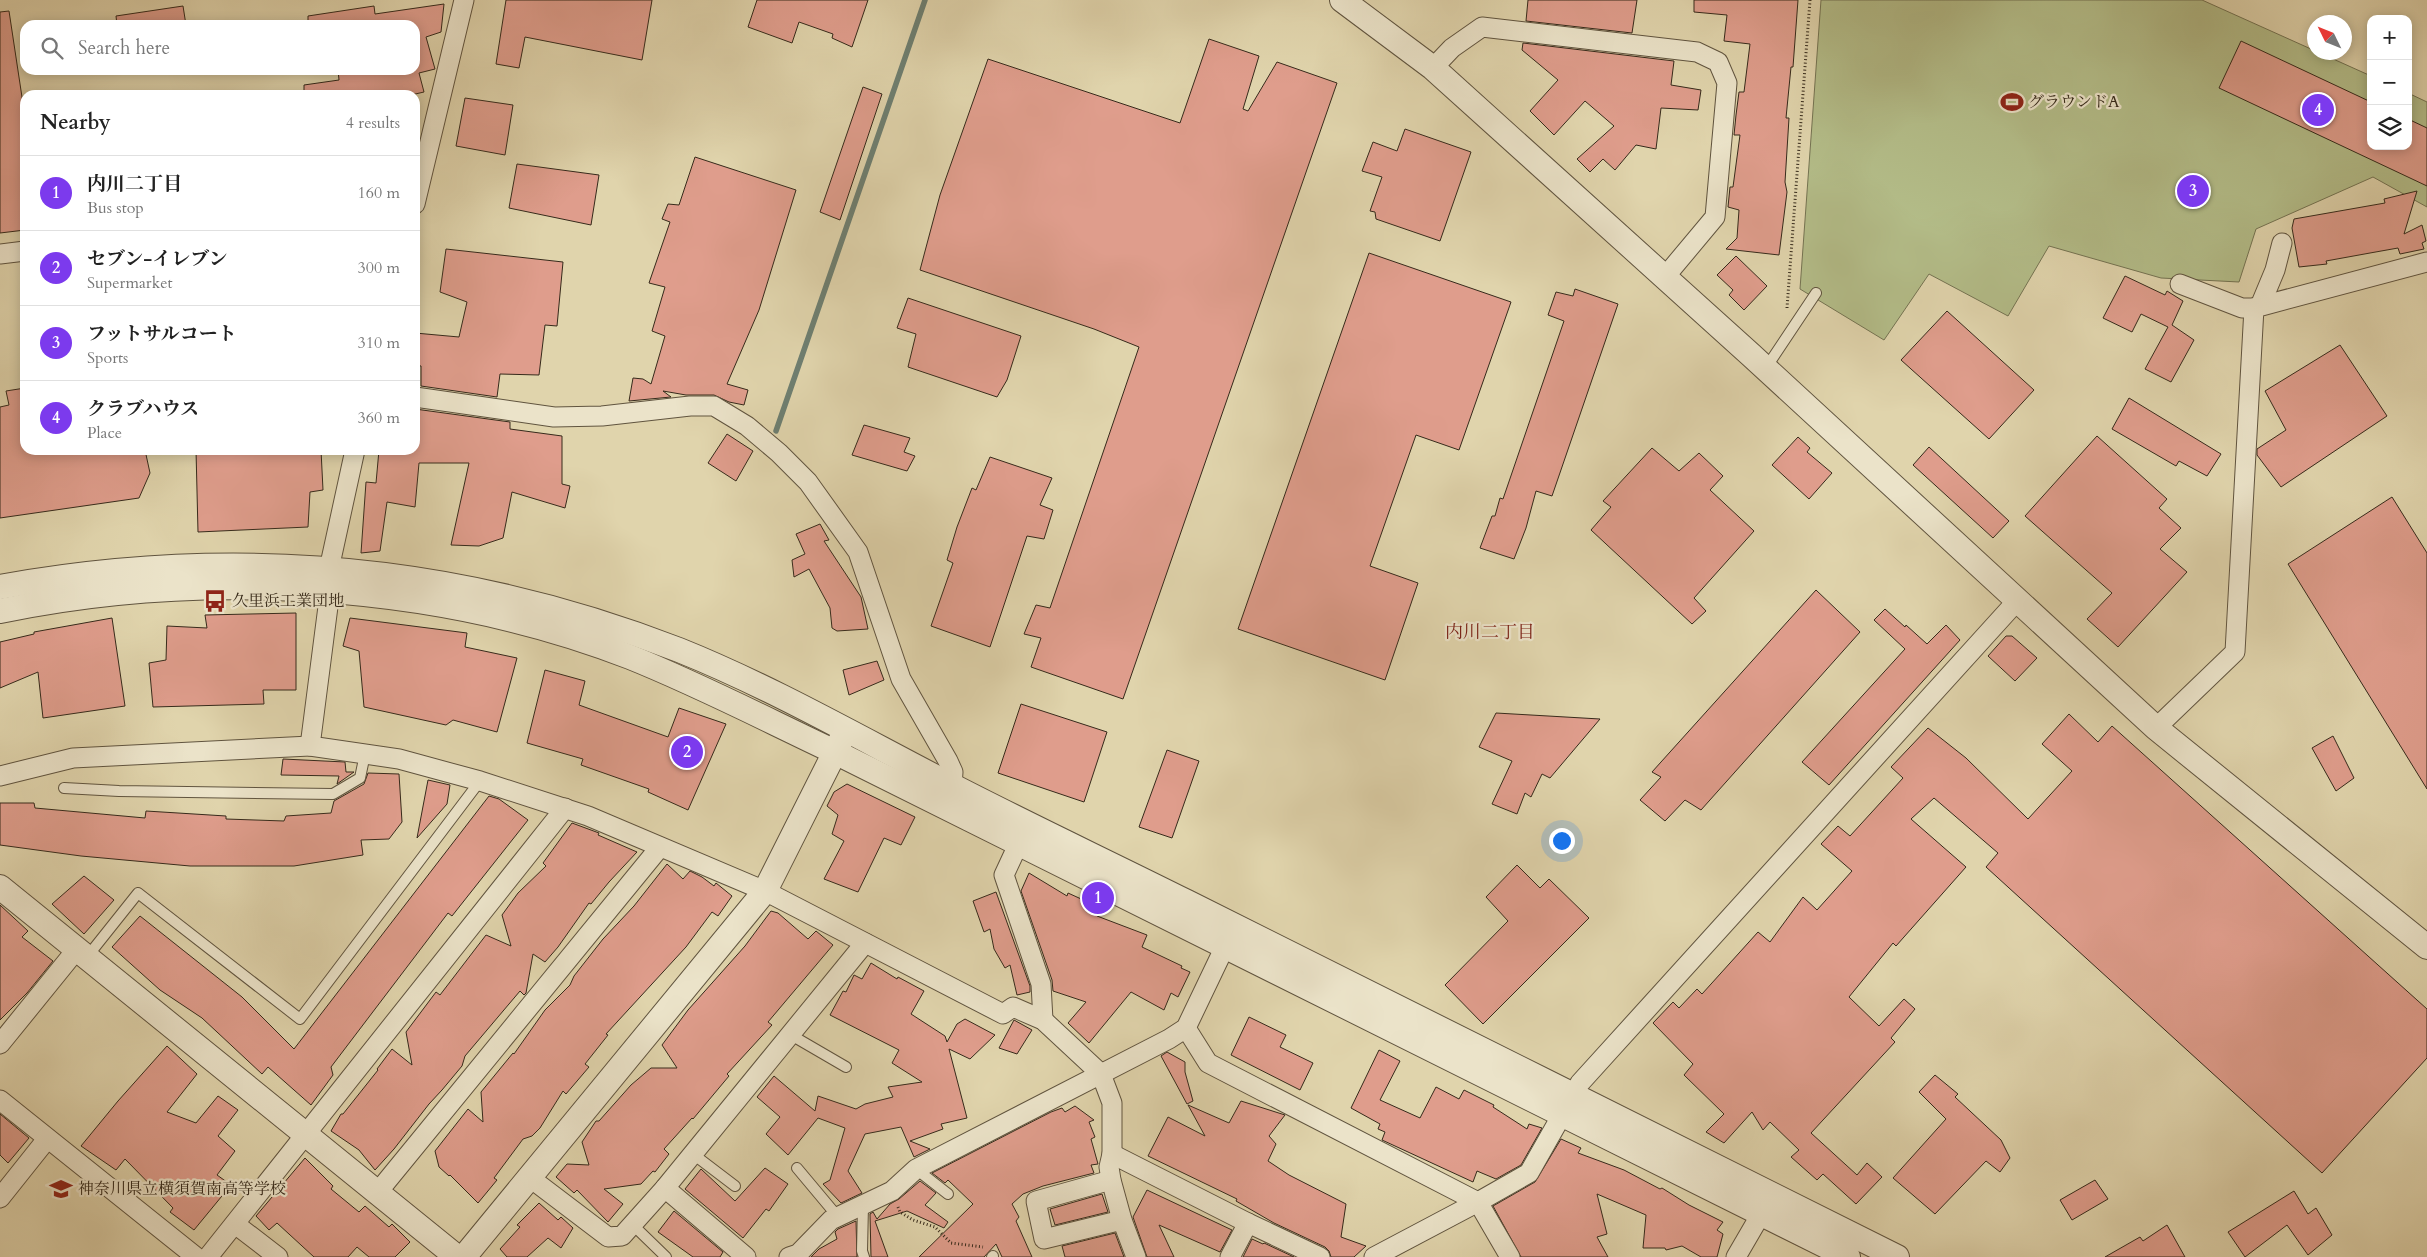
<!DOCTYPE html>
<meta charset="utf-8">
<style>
:root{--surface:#fff;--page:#f2f2f2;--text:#222;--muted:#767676;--line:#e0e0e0;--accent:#7c3aed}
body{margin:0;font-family:Cardo,"Noto Serif JP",serif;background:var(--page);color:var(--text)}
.controls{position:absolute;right:15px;top:15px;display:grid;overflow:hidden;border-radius:10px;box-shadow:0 2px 12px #0003}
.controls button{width:45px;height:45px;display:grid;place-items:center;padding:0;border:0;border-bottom:1px solid var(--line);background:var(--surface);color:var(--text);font:25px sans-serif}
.compass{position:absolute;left:2307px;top:15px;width:45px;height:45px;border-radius:50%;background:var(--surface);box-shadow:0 2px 12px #0003;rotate:313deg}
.you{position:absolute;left:1561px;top:840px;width:18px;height:18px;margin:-12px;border:4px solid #fff;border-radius:50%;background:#1a73e8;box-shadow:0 0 0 8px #1a73e833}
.badge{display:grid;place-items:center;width:32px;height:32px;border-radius:50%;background:var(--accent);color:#fff;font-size:16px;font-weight:700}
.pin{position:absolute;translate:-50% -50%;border:2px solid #fff;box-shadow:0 1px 5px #0006}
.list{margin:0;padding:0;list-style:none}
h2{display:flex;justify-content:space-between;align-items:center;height:65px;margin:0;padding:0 20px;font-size:21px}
h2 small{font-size:16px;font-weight:400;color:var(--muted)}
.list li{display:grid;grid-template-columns:32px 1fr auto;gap:15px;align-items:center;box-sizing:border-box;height:75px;padding:0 20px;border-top:1px solid var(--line)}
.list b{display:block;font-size:19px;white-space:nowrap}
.list p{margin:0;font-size:16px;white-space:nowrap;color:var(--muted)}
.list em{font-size:16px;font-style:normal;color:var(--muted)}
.icon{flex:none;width:28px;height:28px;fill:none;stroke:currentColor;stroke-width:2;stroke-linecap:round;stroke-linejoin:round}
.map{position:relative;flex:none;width:2427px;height:1257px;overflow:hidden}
.search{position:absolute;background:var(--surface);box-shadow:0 2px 12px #0003;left:20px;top:20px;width:400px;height:55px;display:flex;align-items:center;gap:12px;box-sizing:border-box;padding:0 18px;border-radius:15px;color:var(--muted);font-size:19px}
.panel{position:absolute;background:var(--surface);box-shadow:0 2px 12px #0003;left:20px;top:90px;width:400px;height:365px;border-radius:15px}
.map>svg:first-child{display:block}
</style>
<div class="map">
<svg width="2427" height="1257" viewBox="0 0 2427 1257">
<rect width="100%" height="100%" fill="#e0d4ac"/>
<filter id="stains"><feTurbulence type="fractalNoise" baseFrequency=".004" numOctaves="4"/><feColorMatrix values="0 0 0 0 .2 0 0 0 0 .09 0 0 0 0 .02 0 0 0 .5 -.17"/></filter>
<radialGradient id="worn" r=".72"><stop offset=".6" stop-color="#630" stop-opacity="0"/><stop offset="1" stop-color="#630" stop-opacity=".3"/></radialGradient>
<path fill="#b3bc88" stroke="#747352" d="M1821 0H2202L2371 76V146H2408V93L2427 102V207L2373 177 2256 229 2239 282 2161 278 2049 246 2008 316 1929 274 1884 340 1800 289Z"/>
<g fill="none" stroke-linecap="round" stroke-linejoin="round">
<path stroke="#6e7f71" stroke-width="5.5" d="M776 431 925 0"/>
</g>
<g fill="#df9d8c" stroke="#362a1b">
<path d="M506 0H652L642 60 525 37 519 68 496 64Z"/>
<path d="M757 0H868L852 47 832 38 833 34 799 22 792 43 748 27Z"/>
<path d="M1528 0H1637L1632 33 1526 21Z"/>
<path d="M1694 0H1798L1793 67H1791L1786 118H1789L1785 182 1787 192 1779 255 1726 249 1737 238 1739 210 1728 207 1730 187H1733L1740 135H1734L1736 115 1739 92H1744L1750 44 1724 41 1727 15 1694 12Z"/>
<path d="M444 4 441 32 426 37 435 69 419 73 424 92 411 95H304V85L339 80 338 70H415V25H308V16L374 6 375 14Z"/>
<path d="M183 6 186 25H117L116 16Z"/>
<path d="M9 11 25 117V230L0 233V12Z"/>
<path d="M1209 39 1259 56 1243 109 1248 111 1277 62 1337 83 1123 699 1031 667 1041 638 1024 634 1036 605 1050 608 1139 347 1094 329 920 270 940 195 988 59 1180 123Z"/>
<path d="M2241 41 2371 102V146H2408V119L2427 128V186L2219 88Z"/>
<path d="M1523 43 1674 61 1671 85 1701 90 1698 110 1661 108 1656 149 1636 145 1615 170 1603 159 1590 172 1577 159 1614 126 1585 101 1554 135 1530 111 1558 80 1522 50Z"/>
<path d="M863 87 882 94 840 220 820 212Z"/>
<path d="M465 98 513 105 505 155 456 146Z"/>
<path d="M1405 129 1471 152 1440 241 1376 219 1375 212 1370 211 1382 177 1362 171 1373 142 1397 151Z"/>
<path d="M695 157 796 190 759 310 727 384 748 390 744 405 729 402 714 395H686L663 391 671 397 629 401 633 378 643 379 651 384 665 336 652 331 665 287 649 283 670 222 662 219 668 204 679 205Z"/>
<path d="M517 164 599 175 591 225 509 208Z"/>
<path d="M2417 191 2404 234 2422 225 2426 241 2422 243 2424 249 2400 254 2398 248 2370 253 2326 261 2327 264 2299 267 2292 228 2294 219 2385 203 2384 199Z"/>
<path d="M446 249 563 262 557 326 545 325 539 375 500 374 497 397 421 386V366L415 365V333L459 337 467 302 440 292Z"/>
<path d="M1369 253 1511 302 1459 450 1416 435 1370 566 1418 583 1385 680 1238 629Z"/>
<path d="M1736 256 1767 286 1744 310 1729 295 1733 290 1717 275Z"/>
<path d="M2125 276 2165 295 2167 291 2183 301 2172 325 2194 340 2171 382 2145 369 2168 327 2141 314 2132 332 2103 318Z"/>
<path d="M1575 289 1618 304 1552 496 1536 491 1526 528 1514 559 1480 548 1492 516H1495L1500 498 1503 499 1564 321 1548 315 1556 292 1573 296Z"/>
<path d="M908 298 1021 336 1007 380 997 397 908 367 916 334 897 328Z"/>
<path d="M1947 311 2034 390 1989 439 1901 360Z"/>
<path d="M2340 345 2387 416 2281 487 2257 455V449L2286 430 2265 391Z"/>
<path d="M25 388V450H145L150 473 139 498 0 518V407L9 405 6 391Z"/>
<path d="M2129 398 2221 454 2207 476 2179 461 2176 466 2112 429Z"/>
<path d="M415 409 510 422V429L562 436V484L570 486 565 508 512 492 503 538 479 546 451 545 469 463H419L415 507 387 502 380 551 361 553 366 482 376 483 379 450H415Z"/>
<path d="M864 425 910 438 904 452 915 456 907 471 852 455Z"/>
<path d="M727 434 753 451 736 481 708 463Z"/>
<path d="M2097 436 2167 499 2159 508 2181 528 2160 549 2187 572 2118 647 2087 619 2112 593 2025 516Z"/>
<path d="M1798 437 1810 448 1807 452 1832 473 1809 499 1772 465Z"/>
<path d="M1929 447 2009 521 1993 538 1913 465Z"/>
<path d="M1652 448 1679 471 1699 453 1723 476 1710 490 1754 531 1694 598 1706 611 1692 624 1591 530 1611 507 1603 501Z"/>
<path d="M196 450H321L323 490 310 492 308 527 198 532Z"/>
<path d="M990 457 1052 478 1040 505 1053 510 1044 539 1027 536 990 647 931 626 953 563 947 560 957 527 972 488 976 490Z"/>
<path d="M2392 497 2427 553V789L2288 564Z"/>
<path d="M820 524 829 540 824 541 861 597 868 629 837 631 832 628 830 608 809 569 794 577 792 560 805 554 796 534Z"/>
<path d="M1816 590 1860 632 1701 810 1685 800 1665 821 1640 800 1661 777 1652 772Z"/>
<path d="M1885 609 1905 627 1906 625 1927 644 1946 625 1960 640 1829 785 1802 762 1905 649 1874 620Z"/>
<path d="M296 613V690H263L264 704 153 707 149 663 166 660 167 626 207 628 205 615Z"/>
<path d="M112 618 125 706 43 718 38 672 0 688V642L34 634V632Z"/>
<path d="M350 618 467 633 465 647 517 658 497 732 453 720 446 725 364 707 359 651 343 646Z"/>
<path d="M2006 636H2012L2037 658 2015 681 1988 656Z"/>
<path d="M877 661 884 680 849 695 843 670Z"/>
<path d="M545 670 585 681 579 705 668 737 679 708 726 724 688 810 648 792 649 789 581 765 583 759 527 743Z"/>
<path d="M1021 704 1107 732 1084 802 998 773Z"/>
<path d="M1496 713 1600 719 1550 778 1542 774 1531 797 1525 793 1517 814 1492 804 1512 761 1479 747Z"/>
<path d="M2069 714 2098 742 2112 726 2427 1009V1058L2322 1173 1986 867 1998 853 1934 798 1911 819 1966 867 1896 946 1893 943 1849 997 1879 1026 1904 999 1915 1009 1891 1038 1895 1042 1811 1133 1857 1175 1867 1163 1882 1177 1856 1204 1823 1174 1817 1180 1791 1157 1799 1150 1770 1122 1763 1130 1752 1112 1724 1143 1706 1132 1724 1114 1684 1075 1693 1064 1653 1023 1673 1002 1679 1008 1697 989 1702 994 1758 932 1770 942 1803 897 1817 910 1852 871 1821 844 1838 826 1850 836 1903 778 1891 767 1928 728 1966 758 2028 819 2072 771 2042 744Z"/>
<path d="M2333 736 2354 778 2336 791 2312 748Z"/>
<path d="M1167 750 1199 761 1172 838 1139 827Z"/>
<path d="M283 759 345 762 346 772H354L337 784 339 776 281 775Z"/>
<path d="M368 773 399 774 402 822 389 839 361 840 363 855 294 866H190L81 856 0 845V803H34L35 808 145 818 146 811 226 816V819L284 821 286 816 331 813 334 801 364 784Z"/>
<path d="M428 780 450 785 447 804 417 838Z"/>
<path d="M847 784 915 817 901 845 884 838 858 892 824 879 844 841 832 834 838 815 827 806 834 792Z"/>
<path d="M489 796 499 799 528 820 452 916 448 913 331 1067 333 1075 311 1105 268 1067 262 1074 202 1018 160 990 112 947 140 916 242 997 294 1049Z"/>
<path d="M572 823 599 833 598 835 637 852 609 882 591 904 589 903 558 947 545 962 533 954 526 993 524 995 520 991 465 1056 462 1066 442 1090 429 1104 394 1149 375 1170 359 1150 331 1131 341 1114H343L378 1070 377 1069 392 1049 412 1065 406 1032 436 992 440 995 486 935 511 946 502 915 518 893 546 866 543 863Z"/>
<path d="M667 864 683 879 690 871 702 877 714 886 716 883 732 896 718 916 712 912 686 947 606 1034 608 1035 585 1064 589 1067 566 1094 563 1091 540 1128 532 1136 523 1139 494 1178 497 1180 478 1203 450 1175 449 1176 439 1167 435 1151 468 1109 483 1122 481 1092 513 1053 514 1054 545 1010 570 985 574 976 603 939 634 906Z"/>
<path d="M1517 865 1540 888 1549 879 1589 918 1483 1024 1445 985 1508 921 1486 897Z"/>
<path d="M1029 873 1067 896 1068 893 1101 908 1097 916 1147 935 1142 947 1182 966 1181 968 1190 972 1178 997 1171 993 1164 1010 1131 992 1089 1043 1068 1023 1086 1002 1053 991 1052 980 1021 891Z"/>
<path d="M84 876 114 900 84 934 52 904Z"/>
<path d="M996 892 1030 986V992L1017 995 1010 965 1005 968 994 949 990 929 984 932 973 901Z"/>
<path d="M0 905 28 931 22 937 53 961 27 993 0 1020Z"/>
<path d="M771 911 778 913 808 939 816 931 833 945 768 1022 772 1025 727 1074 729 1076 693 1119 692 1118 664 1149 669 1154 655 1172 653 1171 641 1184 604 1189 623 1204 608 1222 577 1190 574 1193 556 1177 567 1164 589 1165 582 1142 596 1121H599L631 1085 651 1068H677L662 1045 688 1010 745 946Z"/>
<path d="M871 963 897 979 898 977 924 991 911 1014 945 1036 947 1042 957 1024 965 1019 995 1035 970 1059 949 1049 967 1118 941 1124 943 1129 910 1141 930 1149 914 1157 901 1127 865 1134 848 1171 862 1193 841 1203 823 1184 830 1180 845 1128 818 1118 788 1155 766 1134 780 1117 757 1097 774 1076 815 1111 818 1096 856 1109 865 1104 893 1097 888 1087 922 1082 892 1063 899 1050 830 1015 843 991 846 992 854 975 862 979Z"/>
<path d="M1249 1017 1286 1035 1280 1047 1313 1063 1300 1090 1231 1055Z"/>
<path d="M1014 1020 1032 1030 1017 1054 999 1048Z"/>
<path d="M167 1046 197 1074 167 1112 196 1123 218 1096 238 1110 218 1136 235 1151 217 1175 231 1185 194 1230 170 1212 173 1208 125 1159 116 1170 81 1146 118 1101Z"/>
<path d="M1379 1050 1400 1061 1380 1100 1420 1118 1436 1087 1459 1099 1464 1090 1494 1105 1493 1107 1527 1129 1529 1124 1542 1128 1521 1165 1496 1179 1477 1171 1473 1182 1382 1140 1385 1132 1378 1129 1380 1124 1351 1108Z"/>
<path d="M1167 1052 1185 1062V1072L1193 1101 1187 1104 1161 1056Z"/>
<path d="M1935 1075 1958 1094 1955 1097 2001 1140 2010 1158 2000 1172 1986 1161 1935 1214 1893 1178 1946 1119 1919 1092Z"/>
<path d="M1241 1101 1285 1115 1269 1136 1276 1144 1268 1161 1289 1175 1346 1204 1341 1237 1366 1246 1354 1257H1331L1329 1251 1325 1247 1274 1223 1236 1201 1237 1199 1148 1156 1168 1117 1205 1136 1188 1105 1229 1123Z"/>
<path d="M1075 1106 1094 1120 1089 1122 1095 1137 1091 1139 1098 1164 1091 1165 1094 1173 1043 1186 1023 1194 1012 1204 1019 1217 1016 1221 1032 1257H1002L996 1244 984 1257H919L973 1204 948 1180 945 1183 932 1173 1051 1112 1062 1108 1065 1112Z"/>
<path d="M0 1114 29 1138 8 1163 0 1155Z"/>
<path d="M1561 1139 1581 1148 1578 1153 1624 1170 1660 1189 1662 1188 1689 1205 1723 1222 1717 1230 1723 1234 1717 1257H1701L1682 1246 1666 1250 1665 1248H1643L1646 1215 1597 1194 1607 1234 1597 1237 1608 1257H1521L1493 1206 1535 1182Z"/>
<path d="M305 1158 333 1186 331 1189 359 1212 365 1206 389 1227 392 1224 410 1242 395 1257H369L357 1247 348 1257H314L277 1223 269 1230 256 1216Z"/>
<path d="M765 1168 788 1184 769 1211 766 1209 743 1238 685 1189 701 1169 735 1201Z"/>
<path d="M2095 1180 2108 1199 2072 1220 2060 1200Z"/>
<path d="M920 1181 936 1193 925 1205 948 1222 944 1228 907 1211 875 1221 888 1257H871L870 1214 873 1212 877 1219 890 1204 899 1199Z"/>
<path d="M1147 1190 1232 1230 1220 1252 1159 1225 1174 1257H1147L1133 1217Z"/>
<path d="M2294 1191 2308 1214 2316 1208 2332 1235 2308 1255 2287 1225 2245 1257 2228 1232Z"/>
<path d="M1102 1194 1108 1212 1055 1225 1050 1209Z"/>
<path d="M539 1203 558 1220 561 1217 573 1228 561 1248 548 1238 527 1257H507L500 1249 520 1227 517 1225Z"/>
<path d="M674 1211 723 1252 720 1257H693L658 1232Z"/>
<path d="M856 1221 857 1257H811L819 1249 837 1239 835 1232 838 1229Z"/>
<path d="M2167 1225 2185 1257H2105L2140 1237 2143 1241Z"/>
<path d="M1115 1233 1124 1257H1065L1062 1246Z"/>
<path d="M1252 1239 1263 1244 1264 1243 1294 1257H1243Z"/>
</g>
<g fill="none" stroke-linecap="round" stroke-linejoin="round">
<defs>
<g id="service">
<path d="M1766 368 1816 293"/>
<path d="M64 788 119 791 333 794 360 778 365 754"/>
<path d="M87 957 138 893 300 1019 480 781"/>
<path d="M791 1035 846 1067"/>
<path d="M693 1154 735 1186"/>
<path d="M797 1168 838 1217"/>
<path d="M916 1169 948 1194"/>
<path d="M863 1205 862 1251 864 1257"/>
<path d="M633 1225 666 1257"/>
<path d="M992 1257 993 1256"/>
</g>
<g id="minor">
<path d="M1433 68 1452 48 1482 27 1697 52 1718 62 1727 83 1715 217 1664 278"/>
<path d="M415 204 464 0"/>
<path d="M0 254 25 251"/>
<path d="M2180 284 2242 308H2254"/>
<path d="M2260 306 2275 270 2282 243"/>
<path d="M415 397 554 417 602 416 690 406H714L747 426 779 453 808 482 858 552 901 679 948 761 953 772 952 786"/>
<path d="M355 450 329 569 330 591 310 746 399 759 480 781 588 816 765 891 1003 1014 1013 1007 1043 1020 1101 1074 1112 1103V1154L1109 1167 1111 1180 1122 1220 1136 1257"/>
<path d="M2156 728 2235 652 2254 308 2427 262"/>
<path d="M0 776 73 758 310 746"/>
<path d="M1024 832 1004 875 1041 984 1043 1020"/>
<path d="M1186 1028 1208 1063 1478 1202 1510 1257"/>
<path d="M0 1044 77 949"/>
<path d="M0 1100 196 1257"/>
<path d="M1112 1154 1248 1223 1320 1257"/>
<path d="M529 1177 608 1237 622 1236 665 1188 865 943"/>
<path d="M1111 1180 1036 1201 1044 1239 1122 1220"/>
<path d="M665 1188 746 1257"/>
<path d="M377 1193 660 847"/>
<path d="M0 1198 47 1139"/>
<path d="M235 1224 278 1257"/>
<path d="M208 1257 565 808"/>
<path d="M789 1257 798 1254 831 1220 892 1191 916 1169 1169 1039 1186 1028 1230 936"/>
<path d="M1230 1257 1248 1223"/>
<path d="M1374 1257 1478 1202 1529 1173 1580 1083 2016 602"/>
<path d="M1736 1257 1768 1202"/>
</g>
<g id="tertiary">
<path d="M1342 0 1433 68 1751 355 2156 728 2427 947"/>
<path d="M0 587C232 545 458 564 679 650 771 687 858 737 947 783 1026 824 1107 862 1187 902 1423 1021 1661 1138 1897 1257"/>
<path d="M0 611C202 569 437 582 630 657 700 685 767 720 835 752L1848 1257"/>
<path d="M0 887 457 1257"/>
<path d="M464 1257 765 891 842 738"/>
</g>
</defs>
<use href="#service" stroke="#60543f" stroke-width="12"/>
<use href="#minor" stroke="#60543f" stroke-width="21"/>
<use href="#tertiary" stroke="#60543f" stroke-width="26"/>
<g stroke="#362a1b" stroke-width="3" stroke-dasharray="1 2.5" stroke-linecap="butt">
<path d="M1787 308 1810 0"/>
<path d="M898 1207 900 1212 913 1220 935 1227 951 1243 983 1247"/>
</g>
<use href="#service" stroke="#ebe3c9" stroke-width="10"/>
<use href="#minor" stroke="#ebe3c9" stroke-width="19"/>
<use href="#tertiary" stroke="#ebe3c9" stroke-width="24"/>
</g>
<defs>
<symbol id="stadium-bare" viewBox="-9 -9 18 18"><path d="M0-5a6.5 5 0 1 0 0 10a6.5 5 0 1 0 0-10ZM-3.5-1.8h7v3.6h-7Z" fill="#8f2418" stroke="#ebe3c9" stroke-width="2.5" paint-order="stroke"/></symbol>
<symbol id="bus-bare" viewBox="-9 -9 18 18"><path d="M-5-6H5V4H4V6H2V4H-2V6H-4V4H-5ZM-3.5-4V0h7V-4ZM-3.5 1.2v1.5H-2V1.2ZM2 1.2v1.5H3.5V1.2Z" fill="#8f2418" stroke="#ebe3c9" stroke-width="2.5" paint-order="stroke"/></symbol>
<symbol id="school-bare" viewBox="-9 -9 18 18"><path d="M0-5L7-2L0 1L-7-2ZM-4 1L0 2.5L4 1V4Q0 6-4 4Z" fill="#8f2418" stroke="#ebe3c9" stroke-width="2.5" paint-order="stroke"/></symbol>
</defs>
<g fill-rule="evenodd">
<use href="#stadium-bare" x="1996" y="86" width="32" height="32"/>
<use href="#bus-bare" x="199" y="585" width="32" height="32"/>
<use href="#school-bare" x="45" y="1173" width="32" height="32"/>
</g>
<g text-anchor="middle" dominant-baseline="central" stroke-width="4.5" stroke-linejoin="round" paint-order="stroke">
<g font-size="16" fill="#362a1b" stroke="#ebe3c9" text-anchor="start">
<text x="2028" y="102">グラウンドA</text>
<text x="232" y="601">久里浜工業団地</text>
<text x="78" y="1189">神奈川県立横須賀南高等学校</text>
</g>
<g font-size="18" fill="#7a1f14" stroke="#ebe3c9">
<text x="1490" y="632">内川二丁目</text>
</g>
</g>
<rect width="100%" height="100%" filter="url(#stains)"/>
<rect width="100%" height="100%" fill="url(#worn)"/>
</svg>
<div class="controls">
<button>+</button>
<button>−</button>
<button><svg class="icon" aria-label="layers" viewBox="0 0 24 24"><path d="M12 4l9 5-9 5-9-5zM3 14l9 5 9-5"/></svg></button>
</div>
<svg class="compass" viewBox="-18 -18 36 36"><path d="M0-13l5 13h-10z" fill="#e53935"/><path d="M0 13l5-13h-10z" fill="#767676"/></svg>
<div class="you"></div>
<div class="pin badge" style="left:1098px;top:898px">1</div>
<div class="pin badge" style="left:687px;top:752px">2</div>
<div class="pin badge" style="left:2193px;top:191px">3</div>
<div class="pin badge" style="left:2318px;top:110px">4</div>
<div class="search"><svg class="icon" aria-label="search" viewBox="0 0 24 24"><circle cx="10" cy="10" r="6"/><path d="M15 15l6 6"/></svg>Search here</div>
<section class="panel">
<h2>Nearby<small>4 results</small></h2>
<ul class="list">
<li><span class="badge">1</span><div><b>内川二丁目</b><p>Bus stop</p></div><em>160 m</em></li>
<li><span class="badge">2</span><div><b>セブン-イレブン</b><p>Supermarket</p></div><em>300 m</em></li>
<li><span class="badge">3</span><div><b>フットサルコート</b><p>Sports</p></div><em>310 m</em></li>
<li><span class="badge">4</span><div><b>クラブハウス</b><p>Place</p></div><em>360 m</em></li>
</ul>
</section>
</div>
